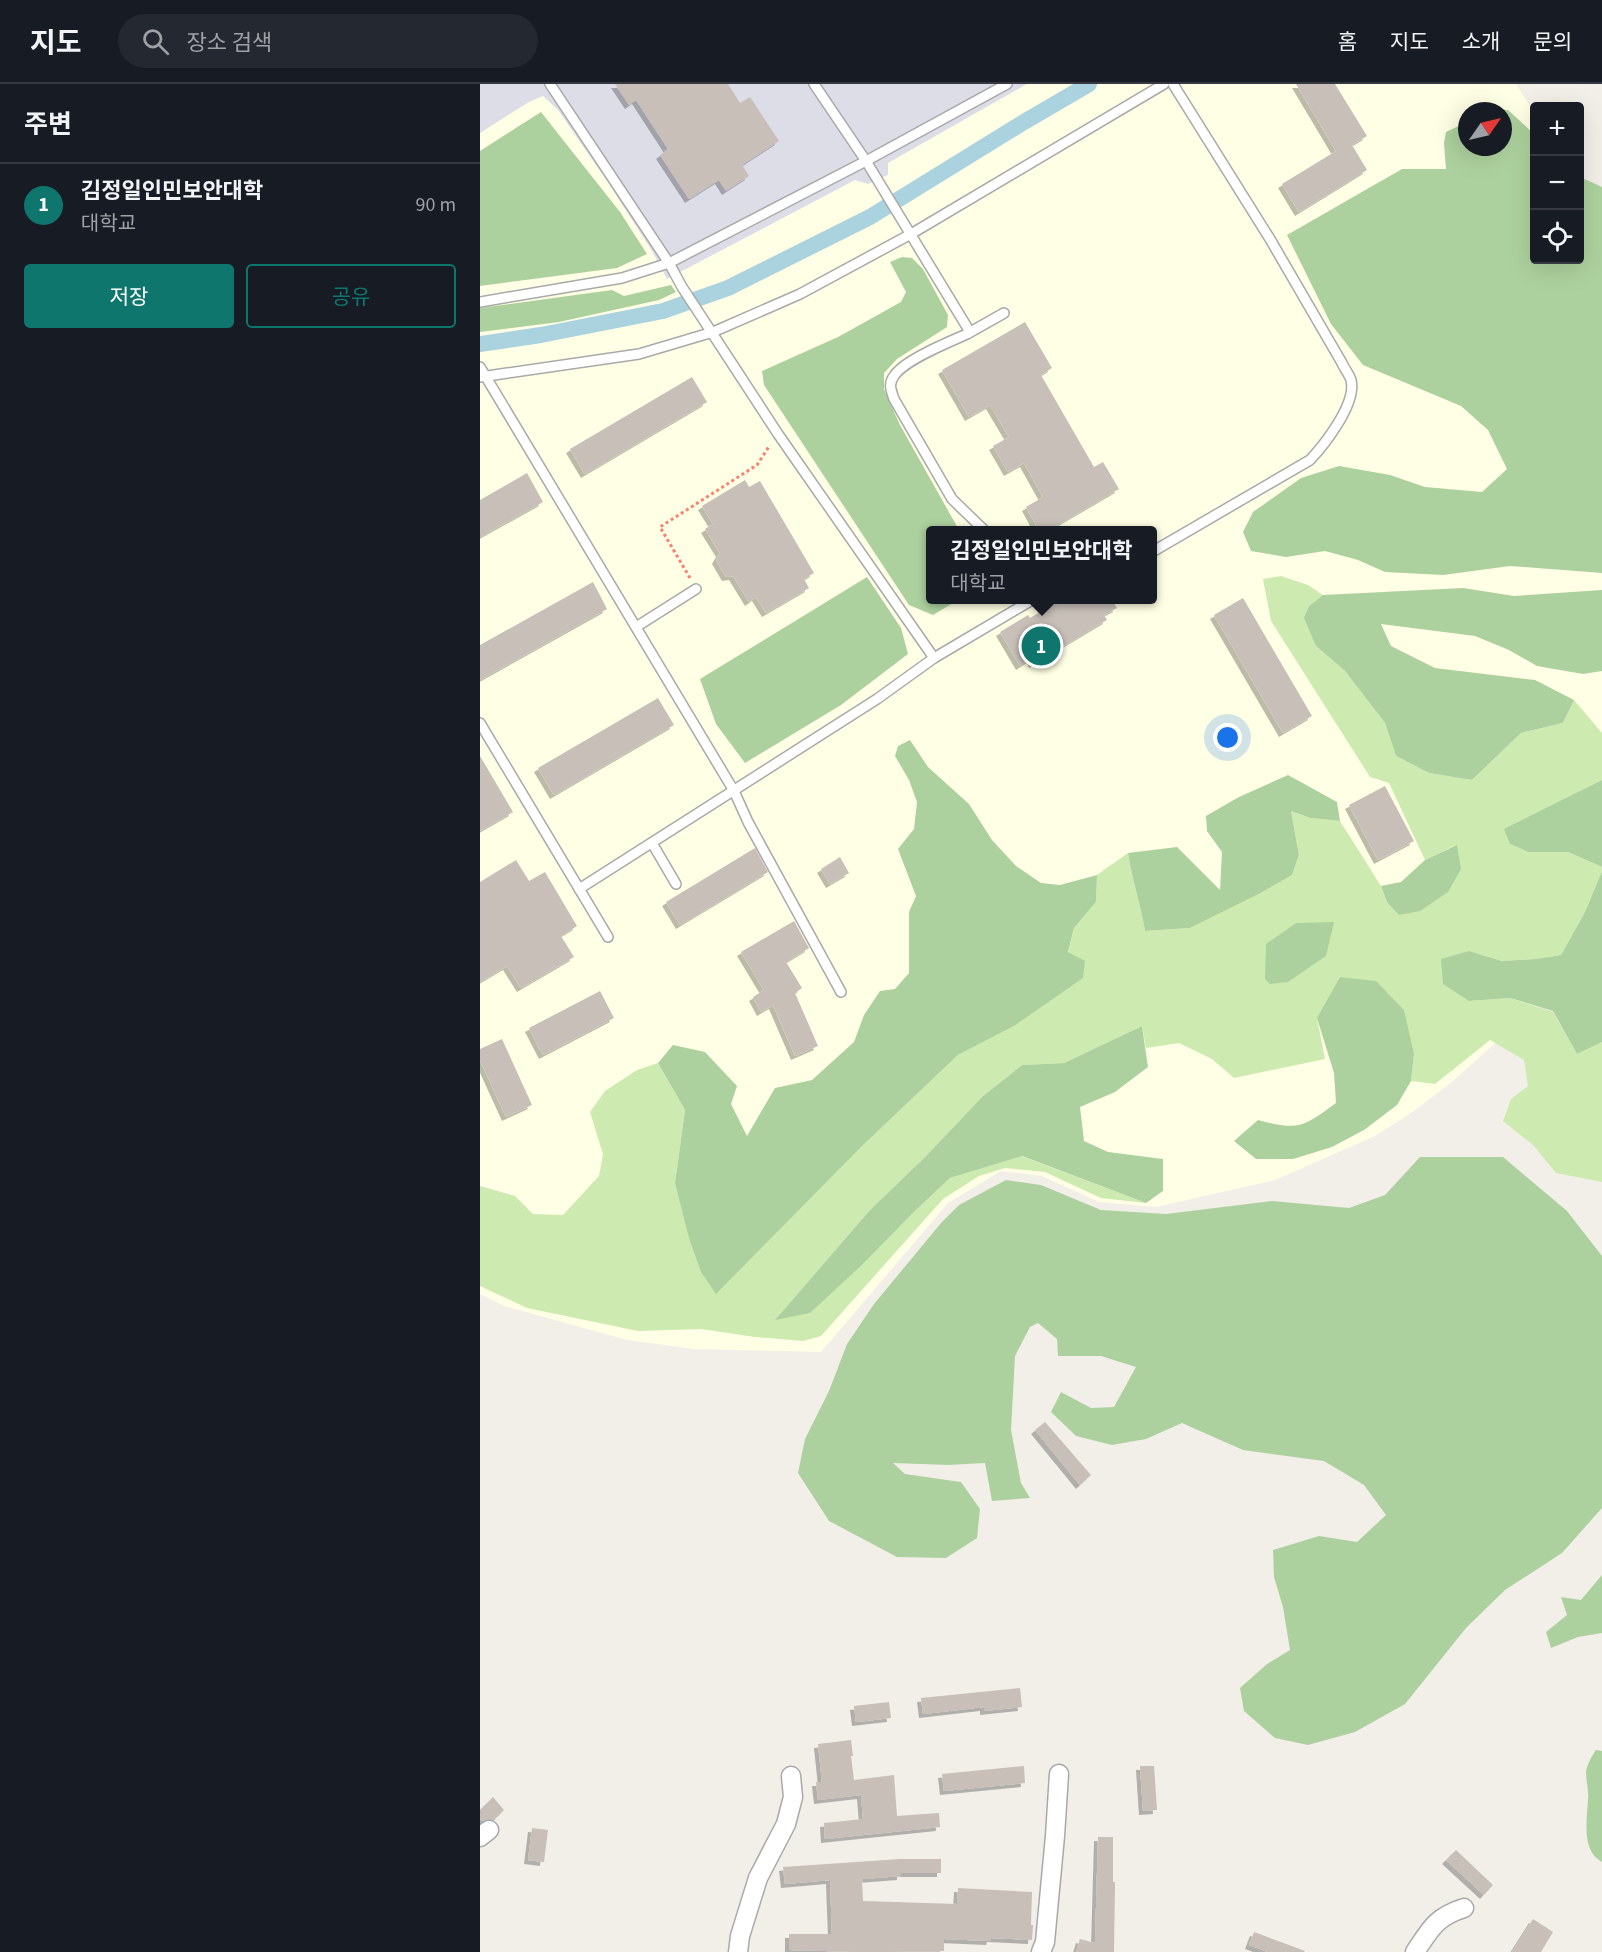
<!DOCTYPE html>
<html lang="ko">
<meta charset="utf-8">
<style>
:root{--surface:#171b24;--page:#242831;--text:#f1f3f6;--muted:#9ea1a6;--line:#363941;--accent:#0f766e}
body{margin:0;font-family:"Source Sans 3","Noto Sans KR",sans-serif;background:var(--page);color:var(--text)}
.controls{position:absolute;right:18px;top:18px;display:grid;overflow:hidden;border-radius:6px;box-shadow:0 6px 24px #0002}
.controls button{width:54px;height:54px;display:grid;place-items:center;padding:0;border:0;border-bottom:2px solid var(--line);background:var(--surface);color:var(--text);font:30px sans-serif}
.compass{position:absolute;left:978px;top:18px;width:54px;height:54px;border-radius:50%;background:var(--surface);box-shadow:0 6px 24px #0002;rotate:56deg}
.you{position:absolute;left:748px;top:654px;width:21px;height:21px;margin:-15px;border:4px solid #fff;border-radius:50%;background:#1a73e8;box-shadow:0 0 0 9px #1a73e833}
.badge{display:grid;place-items:center;width:39px;height:39px;border-radius:50%;background:var(--accent);color:#fff;font-size:20px;font-weight:700}
.pin{position:absolute;translate:-50% -50%;border:3px solid #fff;box-shadow:0 2px 6px #0006}
.popup{position:absolute;left:446px;top:442px;width:231px;height:78px;box-sizing:border-box;display:grid;place-content:center;border-radius:6px;background:var(--surface);filter:drop-shadow(0 2px 4px #0005);font-size:20px;white-space:nowrap;color:var(--muted)}
.popup b{font-size:22px;color:var(--text)}
.popup::after{content:'';position:absolute;left:50%;top:100%;margin-left:-12px;border:12px solid transparent;border-top-color:var(--surface)}
.list{margin:0;padding:0;list-style:none}
h2{display:flex;justify-content:space-between;align-items:center;height:78px;margin:0;padding:0 24px;font-size:26px}
h2 small{font-size:20px;font-weight:400;color:var(--muted)}
.list li{display:grid;grid-template-columns:39px 1fr auto;gap:18px;align-items:center;box-sizing:border-box;height:84px;padding:0 24px;border-top:2px solid var(--line)}
.list b{display:block;font-size:22px;white-space:nowrap}
.list p{margin:0;font-size:20px;white-space:nowrap;color:var(--muted)}
.list em{font-size:20px;font-style:normal;color:var(--muted)}
.actions{display:flex;gap:12px;padding:18px 24px}
.actions a{flex:1;padding:14px 0;border:2px solid var(--accent);border-radius:6px;text-align:center;font-size:21px;color:var(--accent)}
.actions .main{background:var(--accent);color:#fff}
.icon{flex:none;width:33px;height:33px;fill:none;stroke:currentColor;stroke-width:2;stroke-linecap:round;stroke-linejoin:round}
.map{position:relative;flex:none;width:1122px;height:1868px;overflow:hidden}
header{display:flex;align-items:center;gap:36px;box-sizing:border-box;height:84px;padding:0 30px;background:var(--surface);border-bottom:2px solid var(--line)}
header strong{font-size:28px}
nav{display:flex;gap:33px;margin-inline-start:auto;font-size:21px}
.search{width:420px;height:54px;background:var(--page);display:flex;align-items:center;gap:15px;box-sizing:border-box;padding:0 21px;border-radius:33px;color:var(--muted);font-size:22px}
main{display:flex}
aside{flex:1;background:var(--surface)}
.map>svg:first-child{display:block}
</style>
<header>
<strong>지도</strong>
<div class="search"><svg class="icon" aria-label="search" viewBox="0 0 24 24"><circle cx="10" cy="10" r="6"/><path d="M15 15l6 6"/></svg>장소 검색</div>
<nav><a>홈</a><a>지도</a><a>소개</a><a>문의</a></nav>
</header>
<main>
<aside>
<h2>주변<small></small></h2>
<ul class="list">
<li><span class="badge">1</span><div><b>김정일인민보안대학</b><p>대학교</p></div><em>90 m</em></li>
</ul>
<div class="actions"><a class="main">저장</a><a>공유</a></div>
</aside>
<div class="map">
<svg width="1122" height="1868" viewBox="0 0 1122 1868">
<defs>
<filter id="shadow"><feDropShadow dx="-4" dy="4" stdDeviation="0" flood-color="#0004"/></filter>
</defs>
<rect width="100%" height="100%" fill="#f2efe9"/>
<path fill="#ffffe5" fill-rule="evenodd" d="M0 0H1036L1054 29V176L1122 294V876L1045 932 974 996 934 1027 895 1052 795 1096 676 1123 619 1118 562 1092 521 1087 468 1119 341 1268 214 1265 147 1256 24 1222 0 1210ZM987 27H1023V63H987ZM450 446H672V516H450Z"/>
<path fill="#cdebb0" d="M801 492 828 501 843 511 829 522 836 562 865 587 905 639 916 672 949 689 992 696 1041 649 1083 639 1094 616 1122 649V696L1089 713 1030 760 1048 768H1088L1122 783V787L1105 828 1081 871 1055 875 1022 877 989 867V917L1030 914 1073 928 1097 970 1122 958V1098L1076 1089 1053 1061 1023 1037 1031 1015 1048 1002 1044 976 1010 956 955 1000 931 997 934 970 837 934 845 975 754 994 732 975 699 959 666 964 662 942 584 979 542 981 503 1012 444 1074 390 1126 296 1235 330 1228 381 1182 435 1127 470 1094 541 1072 666 1119 621 1114 565 1088 525 1084 499 1092 463 1115 341 1252 323 1257 275 1253 221 1245 158 1247 47 1224 0 1202V1102L35 1112 53 1130 83 1131 119 1092 123 1070 110 1028 125 1007 157 986 178 979 205 1026 195 1099 379 1065 478 971 534 942 588 869 594 844 616 818 617 791 648 769C652 796 661 821 665 847L710 844 781 809 812 791 819 771 811 727 830 734 860 737 901 802 907 818 976 761 945 776 909 699 890 693 791 537 783 495Z"/>
<g fill="#add19e">
<path d="M1007 24 1028 26 1054 50V176H1100V93L1122 103V489L1030 482 963 491 905 488 878 476 845 467 806 473 771 467 763 448 773 428 821 394 859 382 910 391 945 403 1002 408 1027 385 1008 346 981 322 883 281 851 240 807 151 922 85H966L964 59 966 48 987 38V63H1023V27H1004Z"/>
<path d="M61 28 140 128 167 170 137 184 0 202V67Z"/>
<path d="M422 173 432 174 443 185 468 231 467 243 417 275 404 289V305L420 341 479 446H450V516H478L453 531 429 521 284 301 282 287 358 253 421 218 426 208 410 178Z"/>
<path d="M191 201 196 208 179 216 79 238 0 248V224L132 206 144 212Z"/>
<path d="M387 493 421 544 428 570 361 621 265 679 236 640 220 595Z"/>
<path d="M983 504 1034 512 1122 506V587L1103 590 1057 582 1029 566 995 552 901 540 911 562 955 584 1055 596 1094 616 1083 639 1041 649 992 696 949 689 916 672 905 639 865 587 836 562 824 534 829 522 843 511Z"/>
<path d="M430 656 448 683 489 720 512 756 536 782 561 799 580 801 617 791 616 818 594 844 588 868 605 877 603 894 534 942 478 971 379 1065 236 1210 221 1188 209 1154 195 1099 205 1026 178 979 193 961 225 968 257 1002 251 1020 267 1052 295 1004 332 996 374 958 384 931 400 907 415 905 429 889V828L436 812 418 765 434 745 437 718 429 696 415 672 418 662Z"/>
<path d="M808 691 857 718 860 737 830 734 811 727 819 771 812 791 781 809 710 844 665 847C661 821 652 796 648 769L697 763 740 806 742 768 727 747 726 732 759 713Z"/>
<path d="M1122 696V783L1088 768H1048L1030 760 1024 745Z"/>
<path d="M977 761 981 785 968 808 940 827 919 831 907 818 901 802 921 798 945 776Z"/>
<path d="M1122 787V958L1097 970 1073 927 1030 914 989 917 963 900 961 875 989 867 1022 877 1055 875 1081 871 1105 828Z"/>
<path d="M854 838 846 872 808 898 790 900 785 895 786 860 816 839Z"/>
<path d="M860 893 896 897 924 926 934 970 931 997 917 1021 884 1046 852 1063 813 1075H776L754 1057 778 1036C819 1047 823 1043 856 1019L854 989 837 934Z"/>
<path d="M662 942 668 983 635 1008 600 1023 604 1057 628 1068 683 1075V1107L666 1119 542 1072 470 1094 435 1127 381 1182 330 1229 295 1236 390 1126 444 1074 503 1012 542 981 584 979Z"/>
<path d="M940 1073H1023L1087 1127 1122 1172V1424L1082 1469 1025 1506 986 1544 925 1620 875 1648 828 1661 795 1654 764 1627 760 1604 787 1580 810 1566 803 1523 794 1493 793 1466 839 1452 877 1458 906 1431 884 1401 844 1377 763 1366 702 1339 666 1355 632 1361 596 1352 571 1328 581 1308 611 1324 634 1323 656 1283 621 1272H578L577 1255 558 1239 550 1243 535 1272 531 1346 541 1399 550 1414 512 1417 505 1379 468 1381 413 1379 425 1390 481 1398 500 1425 497 1454 466 1474 417 1473 349 1437 318 1389 325 1355 349 1307 367 1260 394 1220 461 1139 479 1121 526 1096 561 1101 621 1126 686 1130 792 1117 869 1124 905 1111Z"/>
<path d="M1122 1491V1549L1098 1553 1071 1564 1066 1548 1087 1531 1081 1513 1101 1516Z"/>
<path d="M1116 1666 1122 1667V1778C1101 1767 1107 1735 1108 1716 1109 1707 1106 1697 1106 1688 1107 1680 1112 1672 1116 1666Z"/>
</g>
<path fill="#dddde8" d="M0 0H547L408 79V91L388 100 375 96 187 195 172 167 127 97 78 26 63 12 49 18 0 49Z"/>
<g fill="none" stroke-linecap="round" stroke-linejoin="round">
<path stroke="#aad3df" stroke-width="16" d="M0 260 61 251 183 227 248 204 390 133 544 38 609 0"/>
</g>
<g fill="#c7bfb8" filter="url(#shadow)">
<path d="M135 0H248L260 19 270 13 299 57 262 81 269 92 246 107 239 96 209 115 180 71 188 65 156 16 149 21Z"/>
<path d="M816 0H855L887 52 872 61 887 86 819 128 802 100 856 67Z"/>
<path d="M545 238 572 284 561 291 614 383 623 378 639 405 567 447H559L546 423 563 413 544 379 528 388 513 362 529 353 510 321 489 333 462 286Z"/>
<path d="M212 293 227 318 105 390 90 365Z"/>
<path d="M47 389 63 418 0 453V416Z"/>
<path d="M265 396 269 403 280 397 334 489 324 495 329 504 286 529 276 513 269 518 253 492 246 493 236 476 240 469 225 445 233 440 222 422Z"/>
<path d="M113 498 127 525 0 596V561Z"/>
<path d="M763 514 832 632 803 649 734 531Z"/>
<path d="M580 516H632L637 524 624 531 627 536 553 580 551 575 540 582 520 548 548 531 550 534Z"/>
<path d="M178 614 194 641 74 711 58 684Z"/>
<path d="M0 672 33 728 0 747Z"/>
<path d="M905 702 934 757 898 776 869 721Z"/>
<path d="M275 764 288 788 200 841 186 818Z"/>
<path d="M360 773 369 789 350 800 341 785Z"/>
<path d="M36 776 49 797 65 788 97 842 81 852 94 873 41 904 27 882 0 898V798Z"/>
<path d="M314 837 329 864 306 878 322 904 315 909 338 962 315 972 293 921 281 928 273 913 284 906 261 868Z"/>
<path d="M120 907 134 934 63 971 49 944Z"/>
<path d="M22 955 52 1021 26 1033 0 976V965Z"/>
<path d="M565 1338 611 1391 600 1401 555 1346Z"/>
<path d="M540 1604 542 1623 504 1627V1623L443 1630 441 1614Z"/>
<path d="M409 1618 411 1634 376 1638 374 1622Z"/>
<path d="M371 1656 373 1672H371L374 1696 414 1691 417 1732 459 1729 460 1743 345 1755 344 1739 383 1735 381 1711 338 1716 336 1698H342L338 1660Z"/>
<path d="M544 1682 545 1699 464 1707 462 1690Z"/>
<path d="M660 1682H674L677 1726 663 1727Z"/>
<path d="M13 1713 24 1726 14 1736 8 1735 2 1737 0 1735V1726Z"/>
<path d="M52 1744 68 1746 64 1778 48 1776Z"/>
<path d="M618 1753H633V1798H635L634 1868H596L600 1855 615 1859Z"/>
<path d="M976 1766 1013 1801 1004 1811 966 1776Z"/>
<path d="M420 1775H461V1789H421V1792L382 1795 383 1817 477 1820 478 1804 552 1808 551 1841H553L552 1856 511 1854 510 1857 464 1855V1867L382 1868 309 1866V1850H352L350 1796 305 1800 303 1783Z"/>
<path d="M1053 1835 1073 1848 1061 1868H1032Z"/>
<path d="M774 1848 825 1867 824 1868H788L769 1861Z"/>
</g>
<g fill="none" stroke-linecap="round" stroke-linejoin="round">
<defs>
<g id="service">
<path d="M70 0 189 179 202 203 298 350 454 574"/>
<path d="M334 0 386 77 490 248"/>
<path d="M0 218 142 194 189 179 386 77 527 0"/>
<path d="M0 283 254 707 268 738 361 908"/>
<path d="M0 293 159 270 233 248 320 210 431 150 684 0"/>
<path d="M504 446 472 415 414 315C411 306 408 300 414 292 424 276 469 258 487 250 499 243 512 236 524 229"/>
<path d="M672 468 830 376C845 360 877 319 871 296 869 290 864 284 862 279L790 155 693 0"/>
<path d="M156 543 216 505"/>
<path d="M0 639 128 853"/>
<path d="M172 759 196 800"/>
<path d="M99 805 397 615 454 574 552 516"/>
</g>
<g id="minor">
<path d="M0 1753 9 1746"/>
<path d="M258 1868 260 1852 278 1794 306 1740 313 1713 311 1692"/>
<path d="M561 1868 565 1858 575 1752 579 1690"/>
<path d="M935 1868C951 1844 956 1833 984 1824"/>
</g>
</defs>
<use href="#service" stroke="#a9a9a9" stroke-width="12"/>
<use href="#minor" stroke="#a9a9a9" stroke-width="21"/>
<path stroke="#fa8072" stroke-width="3" stroke-dasharray="3 3" stroke-linecap="butt" d="M210 494 180 443 277 381 290 361"/>
<use href="#service" stroke="#fff" stroke-width="9"/>
<use href="#minor" stroke="#fff" stroke-width="18"/>
</g>
</svg>
<div class="controls">
<button>+</button>
<button>−</button>
<button><svg class="icon" aria-label="locate" viewBox="0 0 24 24"><circle cx="12" cy="12" r="6"/><path d="M12 2v4M12 18v4M2 12h4M18 12h4"/></svg></button>
</div>
<svg class="compass" viewBox="-18 -18 36 36"><path d="M0-13l5 13h-10z" fill="#e53935"/><path d="M0 13l5-13h-10z" fill="#9ea1a6"/></svg>
<div class="you"></div>
<div class="pin badge" style="left:561px;top:562px">1</div>
<div class="popup"><b>김정일인민보안대학</b>대학교</div>
</div>
</main>
